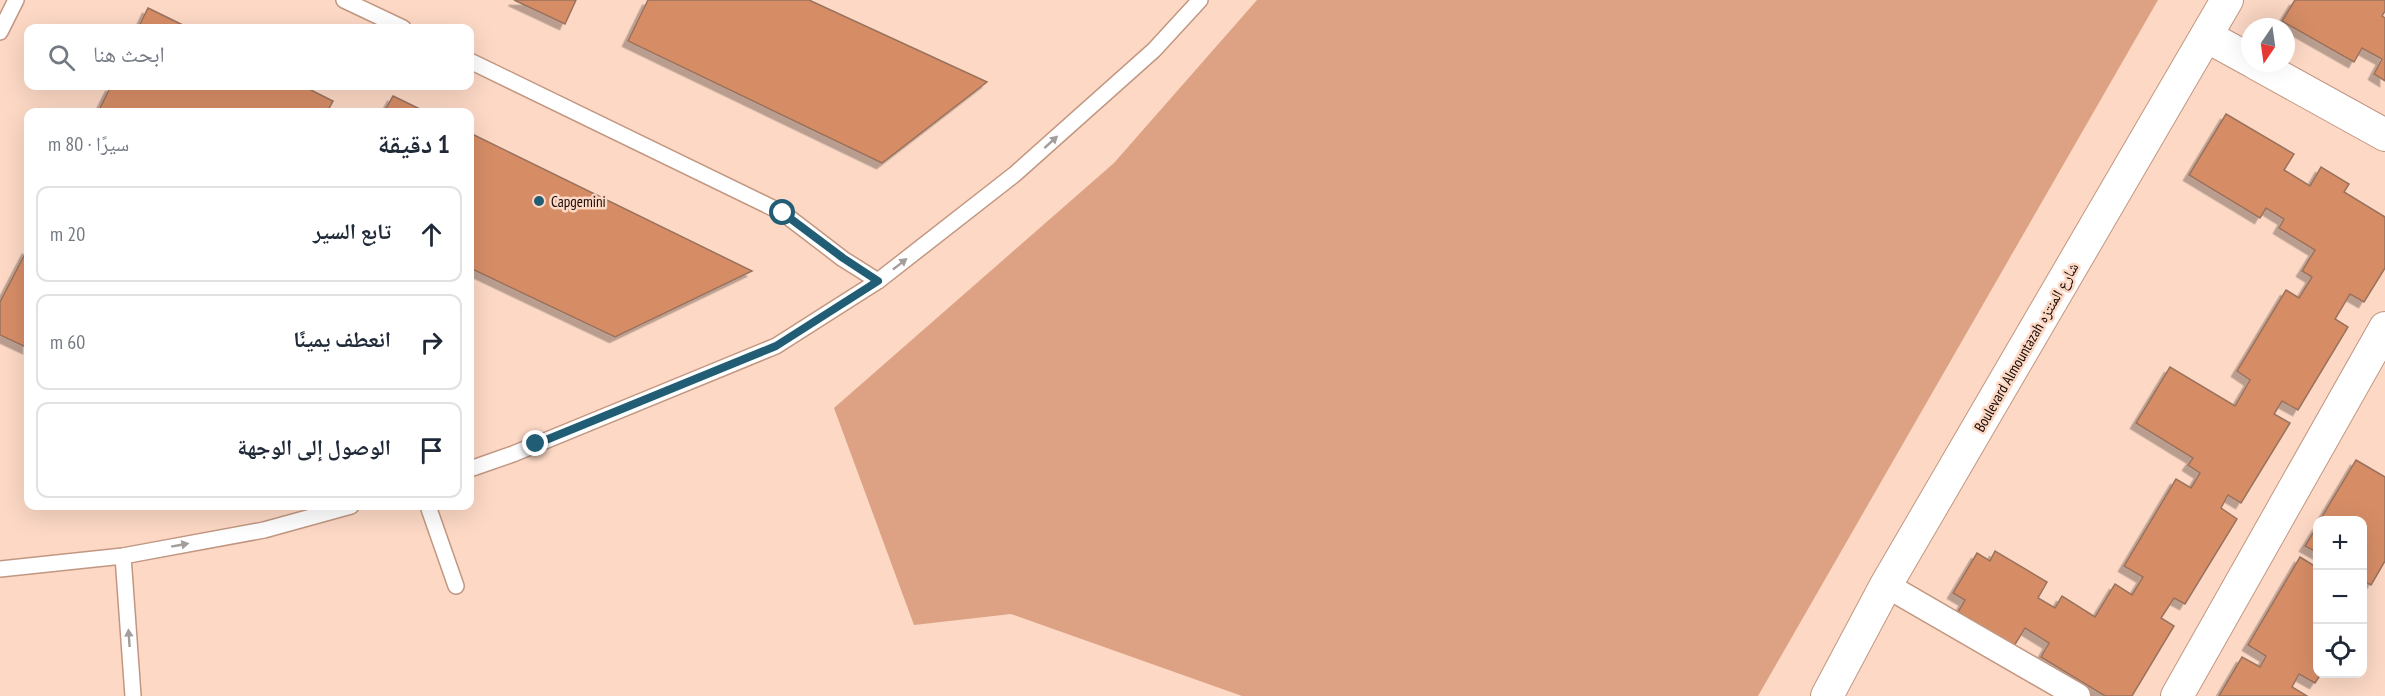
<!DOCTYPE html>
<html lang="ar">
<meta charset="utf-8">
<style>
:root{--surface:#fff;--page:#f2f2f3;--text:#1f2937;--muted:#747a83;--line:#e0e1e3}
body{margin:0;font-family:"PT Sans Narrow","Noto Naskh Arabic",sans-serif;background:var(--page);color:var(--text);direction:rtl}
.controls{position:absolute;right:18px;bottom:18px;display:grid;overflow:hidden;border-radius:12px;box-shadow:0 6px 24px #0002}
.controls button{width:54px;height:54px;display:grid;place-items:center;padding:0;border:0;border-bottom:2px solid var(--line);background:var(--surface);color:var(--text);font:30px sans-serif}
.compass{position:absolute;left:2241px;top:18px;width:54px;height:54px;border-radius:50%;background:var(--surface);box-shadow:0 6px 24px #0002;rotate:193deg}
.stop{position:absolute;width:18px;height:18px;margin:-14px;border:4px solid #215d75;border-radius:50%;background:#fff}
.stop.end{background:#215d75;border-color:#fff;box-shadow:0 2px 6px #0008}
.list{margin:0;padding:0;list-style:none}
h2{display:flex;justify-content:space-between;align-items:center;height:78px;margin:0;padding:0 24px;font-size:26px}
h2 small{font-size:20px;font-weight:400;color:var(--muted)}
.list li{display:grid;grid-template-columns:39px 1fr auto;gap:18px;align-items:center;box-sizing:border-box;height:96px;margin:0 12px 12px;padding:0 12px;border:2px solid var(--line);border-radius:12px}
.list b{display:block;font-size:22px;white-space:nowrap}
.list em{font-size:20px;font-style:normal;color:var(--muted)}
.icon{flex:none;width:33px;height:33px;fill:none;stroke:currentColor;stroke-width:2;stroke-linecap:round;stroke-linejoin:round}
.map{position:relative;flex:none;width:2385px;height:696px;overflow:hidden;direction:ltr}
.search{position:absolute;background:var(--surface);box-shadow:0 6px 24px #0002;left:24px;top:24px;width:450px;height:66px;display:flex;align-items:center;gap:15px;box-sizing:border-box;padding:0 21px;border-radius:12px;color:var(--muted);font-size:22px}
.panel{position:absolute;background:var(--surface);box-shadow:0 6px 24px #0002;left:24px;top:108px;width:450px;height:402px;border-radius:12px;direction:rtl}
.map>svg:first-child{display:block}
</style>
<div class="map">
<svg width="2385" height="696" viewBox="0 0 2385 696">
<defs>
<filter id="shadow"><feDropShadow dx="-5.5" dy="5.5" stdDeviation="0" flood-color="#0004"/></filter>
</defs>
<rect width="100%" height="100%" fill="#fcd8c5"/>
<path fill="#dca283" d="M1257 0H2158L1758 696H1242L1011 614 914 625 834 408 1114 163Z"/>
<g fill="#d68d66" stroke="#9a725d" stroke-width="1.5" filter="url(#shadow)">
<path d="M514 0H576L565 24Z"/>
<path d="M648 0H809L987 82 882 163 628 41Z"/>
<path d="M2295 0H2385V11L2382 16 2385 18V81L2374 74 2382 59 2362 48 2354 62 2282 21Z"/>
<path d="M148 8 189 28H138Z"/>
<path d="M111 86H303L333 101 327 112H98Z"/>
<path d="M393 96 426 112H384Z"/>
<path d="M2226 114 2294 154 2284 170 2310 186 2321 167 2349 184 2344 192 2385 217V268L2364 302 2350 294 2335 319 2348 327 2298 410 2282 401 2274 414 2290 423 2241 503 2228 495 2221 508 2237 519 2185 604 2174 598 2161 618 2174 626 2132 696H2105L2041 657 2049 643 2025 628 2014 646 1958 612 1965 600 1953 593 1977 553 1990 561 1995 551 2047 582 2038 598 2055 608 2062 596 2095 617 2115 584 2132 595 2143 577 2124 566 2176 479 2191 488 2200 473 2188 465 2193 458 2136 423 2170 367 2235 406 2250 380 2237 371 2286 290 2299 298 2312 277 2302 271 2315 250 2279 228 2284 219 2266 208 2260 218 2189 175Z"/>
<path d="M470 133 752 271 615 337 470 268Z"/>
<path d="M28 248V348L0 335V302Z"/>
<path d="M2356 460 2385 477V561L2371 585 2362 580V520H2320Z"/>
<path d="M2318 525V553L2305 546Z"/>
<path d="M2300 557 2316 567 2318 564V674H2321L2315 683 2299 674 2292 687 2307 696H2219L2242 657 2260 667 2266 656 2248 645Z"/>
</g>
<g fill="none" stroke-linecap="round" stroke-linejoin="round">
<defs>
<g id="service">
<path d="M344 0 403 28"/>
<path d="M0 32 16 0"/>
<path d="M470 61 783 213 843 259 878 281"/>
<path d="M470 469 513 454 776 346 878 281 1015 174 1154 50 1200 0"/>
<path d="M428 506 456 586"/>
<path d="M123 556 133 696"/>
<path d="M0 569 123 556 264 530 351 506"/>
</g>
<path id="pedestrian" d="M1886 585 2078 696"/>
<g id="minor">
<path d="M2208 37 2250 60"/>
<path d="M2255 63 2385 135"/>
<path d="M1827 696 1886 585 2227 0"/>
<path d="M2177 696 2385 328"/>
</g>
</defs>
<use href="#service" stroke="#c29781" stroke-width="18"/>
<use href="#pedestrian" stroke="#c29781" stroke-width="27"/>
<use href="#minor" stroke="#c29781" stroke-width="34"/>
<use href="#service" stroke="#fff" stroke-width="15"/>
<use href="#pedestrian" stroke="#fff" stroke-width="24"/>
<use href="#minor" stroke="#fff" stroke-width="32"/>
</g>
<defs><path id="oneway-solid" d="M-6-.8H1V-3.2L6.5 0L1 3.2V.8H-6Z" transform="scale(1.5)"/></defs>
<g fill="#a39d9b">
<use href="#oneway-solid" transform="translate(1051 142) rotate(-42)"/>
<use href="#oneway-solid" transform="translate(900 264) rotate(-38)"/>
<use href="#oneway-solid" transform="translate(180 545) rotate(-10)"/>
<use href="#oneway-solid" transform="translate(129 638) rotate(-94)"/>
</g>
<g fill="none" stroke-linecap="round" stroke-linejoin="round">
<path stroke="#215d75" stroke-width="8" d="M536 444 776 346 878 281 843 258 783 213"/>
</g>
<circle fill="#215d75" stroke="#fcd8c5" stroke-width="2" cx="539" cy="201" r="6"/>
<g text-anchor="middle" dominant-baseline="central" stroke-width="5" stroke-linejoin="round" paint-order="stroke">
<g font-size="15" fill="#180a04" stroke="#fcd8c5" text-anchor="start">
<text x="551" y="201">Capgemini</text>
</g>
<g font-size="15" fill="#180a04" stroke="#fcd8c5">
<text transform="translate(2026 347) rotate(-60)">Boulevard Almountazah شارع المنتزه</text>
</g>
</g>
</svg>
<div class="controls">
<button>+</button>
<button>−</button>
<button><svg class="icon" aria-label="locate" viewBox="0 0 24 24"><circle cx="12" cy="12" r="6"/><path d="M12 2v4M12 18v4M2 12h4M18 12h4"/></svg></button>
</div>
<svg class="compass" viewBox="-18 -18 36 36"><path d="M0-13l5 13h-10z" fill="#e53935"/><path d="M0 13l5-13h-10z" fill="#747a83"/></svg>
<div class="stop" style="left:783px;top:213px"></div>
<div class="stop end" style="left:536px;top:444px"></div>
<div class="search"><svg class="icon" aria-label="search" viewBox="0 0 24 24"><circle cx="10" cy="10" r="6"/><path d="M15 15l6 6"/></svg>ابحث هنا</div>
<section class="panel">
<h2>1 دقيقة<small>سيرًا · 80 m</small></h2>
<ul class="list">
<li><svg class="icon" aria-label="ahead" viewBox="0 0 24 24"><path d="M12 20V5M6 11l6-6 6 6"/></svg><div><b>تابع السير</b></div><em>20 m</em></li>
<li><svg class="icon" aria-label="right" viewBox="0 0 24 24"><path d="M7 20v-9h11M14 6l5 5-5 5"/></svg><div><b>انعطف يمينًا</b></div><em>60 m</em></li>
<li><svg class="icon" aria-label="arrive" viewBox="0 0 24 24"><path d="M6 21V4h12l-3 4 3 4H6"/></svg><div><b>الوصول إلى الوجهة</b></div></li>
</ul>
</section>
</div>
